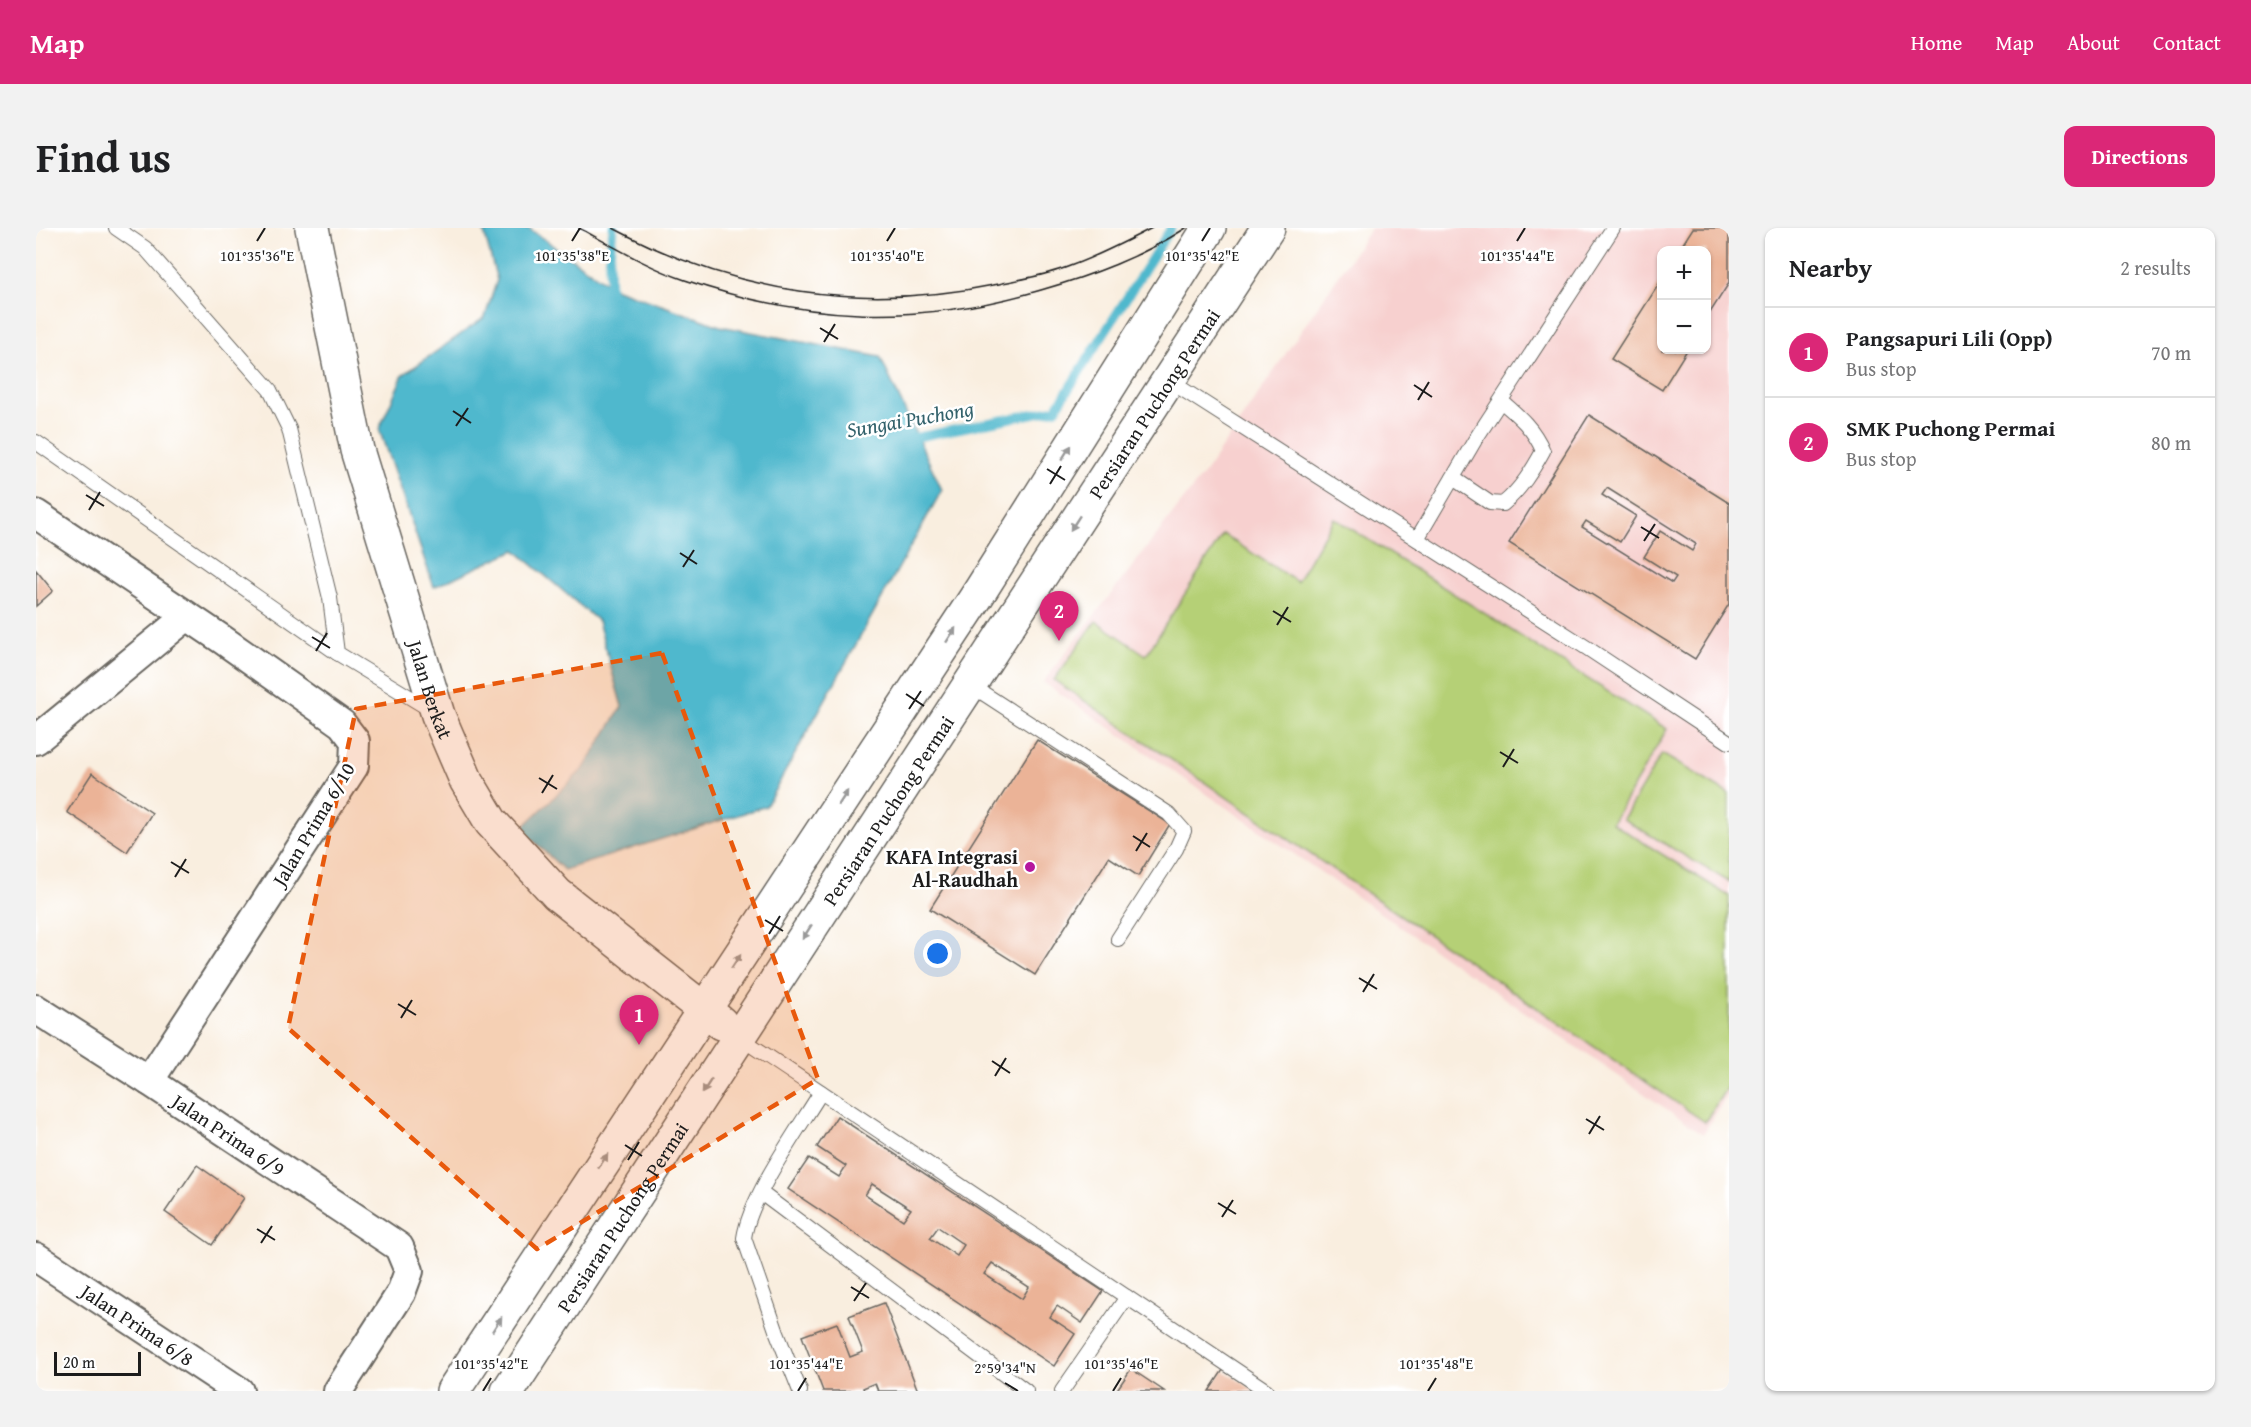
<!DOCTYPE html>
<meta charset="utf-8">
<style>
:root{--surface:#fff;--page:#f2f2f2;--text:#202124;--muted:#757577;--line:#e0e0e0;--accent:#db2777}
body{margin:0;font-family:"Gentium Book Plus",serif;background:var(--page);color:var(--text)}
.controls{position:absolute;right:18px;top:18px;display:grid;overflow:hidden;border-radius:12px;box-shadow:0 2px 4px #0004}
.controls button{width:54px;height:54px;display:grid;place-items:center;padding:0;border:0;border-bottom:2px solid var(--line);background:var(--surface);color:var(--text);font:30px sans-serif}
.scale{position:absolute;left:18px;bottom:15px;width:87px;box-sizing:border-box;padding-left:6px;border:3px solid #1c1c1c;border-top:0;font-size:16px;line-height:21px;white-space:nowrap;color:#1c1c1c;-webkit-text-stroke:4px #fff;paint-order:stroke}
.you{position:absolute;left:902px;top:726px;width:21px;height:21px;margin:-15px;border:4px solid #fff;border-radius:50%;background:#1a73e8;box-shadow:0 0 0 9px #1a73e833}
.badge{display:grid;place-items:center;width:39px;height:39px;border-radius:50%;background:var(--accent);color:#fff;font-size:20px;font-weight:700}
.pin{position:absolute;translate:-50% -50px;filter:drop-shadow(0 2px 3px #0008)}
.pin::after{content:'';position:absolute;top:32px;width:21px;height:18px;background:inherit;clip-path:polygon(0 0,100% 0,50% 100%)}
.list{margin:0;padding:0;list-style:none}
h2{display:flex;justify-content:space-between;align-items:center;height:78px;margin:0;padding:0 24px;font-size:26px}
h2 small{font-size:20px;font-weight:400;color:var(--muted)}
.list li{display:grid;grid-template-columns:39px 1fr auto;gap:18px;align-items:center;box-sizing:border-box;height:90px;padding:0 24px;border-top:2px solid var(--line)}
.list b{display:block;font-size:22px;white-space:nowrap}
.list p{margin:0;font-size:20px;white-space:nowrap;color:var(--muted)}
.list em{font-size:20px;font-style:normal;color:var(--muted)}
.map{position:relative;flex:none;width:1693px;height:1163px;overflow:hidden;border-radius:12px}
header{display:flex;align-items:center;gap:36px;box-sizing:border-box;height:84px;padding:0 30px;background:var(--accent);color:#fff}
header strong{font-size:28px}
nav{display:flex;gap:33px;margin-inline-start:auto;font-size:21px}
.intro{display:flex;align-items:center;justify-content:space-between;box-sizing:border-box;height:144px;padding:0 36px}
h1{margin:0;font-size:42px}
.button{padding:15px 27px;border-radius:12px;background:var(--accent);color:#fff;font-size:21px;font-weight:700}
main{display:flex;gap:36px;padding:0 36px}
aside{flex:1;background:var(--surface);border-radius:12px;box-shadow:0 2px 4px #0004}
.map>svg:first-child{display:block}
</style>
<header>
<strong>Map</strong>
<nav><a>Home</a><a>Map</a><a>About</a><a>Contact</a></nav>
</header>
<div class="intro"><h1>Find us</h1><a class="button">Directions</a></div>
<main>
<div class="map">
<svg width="1693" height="1163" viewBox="0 0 1693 1163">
<rect width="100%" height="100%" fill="#fff"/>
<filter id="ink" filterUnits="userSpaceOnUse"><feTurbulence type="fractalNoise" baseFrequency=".0167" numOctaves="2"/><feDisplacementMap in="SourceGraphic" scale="12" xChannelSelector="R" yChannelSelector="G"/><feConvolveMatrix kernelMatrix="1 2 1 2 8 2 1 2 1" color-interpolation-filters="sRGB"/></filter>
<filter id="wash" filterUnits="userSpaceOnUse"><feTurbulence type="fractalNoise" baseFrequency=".008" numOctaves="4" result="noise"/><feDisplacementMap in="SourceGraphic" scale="24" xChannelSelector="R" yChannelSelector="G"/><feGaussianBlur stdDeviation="1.35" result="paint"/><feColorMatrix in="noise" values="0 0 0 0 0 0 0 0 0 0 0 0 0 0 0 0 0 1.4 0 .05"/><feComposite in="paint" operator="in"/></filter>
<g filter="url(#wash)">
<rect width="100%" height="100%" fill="#f9eedf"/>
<path fill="#f7d0cf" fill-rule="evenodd" d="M1335 0H1693V865L1667 906 1007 454 1170 243ZM1626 22H1670V122H1626Z"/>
<g fill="#b5d076" stroke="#687649" stroke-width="1.5">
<path d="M1298 290 1631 501 1576 595 1693 668V856L1669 894 1018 452 1060 393 1110 427 1187 306 1261 354Z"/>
<path d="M1626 526 1693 566V654L1587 591Z"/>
</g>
<path fill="#4fb8cd" stroke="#366a74" stroke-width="1.5" d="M447 0H492L578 60 684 98 844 129 906 262 730 578 528 642 485 601 548 540 586 479 562 393 479 322 398 359 343 201 367 147 449 89 461 52Z"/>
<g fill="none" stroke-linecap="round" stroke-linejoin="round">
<g stroke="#4fb8cd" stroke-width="9">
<path d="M574 69 573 35 577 0"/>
<path d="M872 211 1020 181 1135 0"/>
</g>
</g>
<g id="blocks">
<g fill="#ebb397" fill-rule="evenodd">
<path d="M1657 0H1693V55L1670 91V22H1643Z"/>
<path d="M1626 51V122H1651L1626 162 1575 131Z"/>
<path d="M1553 187 1693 275V376L1659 431 1473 315ZM1571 260 1660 316 1656 323 1624 303 1608 329 1640 349 1636 355 1546 299 1550 293 1584 314 1600 288 1566 267Z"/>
<path d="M0 342 17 363 0 378Z"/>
<path d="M1001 512 1134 596 1102 648 1073 629 999 747 894 681Z"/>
<path d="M56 545 116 585 91 624 31 584Z"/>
<path d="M801 888 1067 1063 1046 1095 1021 1078 1014 1089 1039 1106 1018 1138 752 961 773 930 803 949 810 938 781 919ZM836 956 875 981 867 992 829 967ZM902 999 928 1017 921 1028 894 1010ZM956 1035 993 1059 986 1071 948 1046Z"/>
<path d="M161 937 208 970 176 1017 129 984Z"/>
<path d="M848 1075 882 1163H842L839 1155 827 1160 828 1163H787L766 1108 801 1095 814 1129 827 1124 813 1088Z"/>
<path d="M1095 1141 1128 1163H1080Z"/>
<path d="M1187 1142 1219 1163H1173Z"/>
</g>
</g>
</g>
<g filter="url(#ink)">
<use href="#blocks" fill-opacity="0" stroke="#696660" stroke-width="1.5"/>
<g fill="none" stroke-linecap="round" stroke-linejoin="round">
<defs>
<g id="lane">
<path d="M80 0 109 20 234 162 253 201 294 370 301 425 395 482"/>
<path d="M1132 152 1551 420 1693 514"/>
<path d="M0 214 301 425"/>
<path d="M1417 250 1454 275 1467 276C1485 261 1496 243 1507 223 1498 201 1483 188 1465 173"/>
<path d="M1381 311 1439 212 1577 0"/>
<path d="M933 456 1133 586 1148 603 1140 621 1082 711"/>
<path d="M703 809 1231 1163"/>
<path d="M725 965 990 1163"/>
<path d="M764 1163 741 1105 708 1010C714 968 762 902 785 864"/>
<path d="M1026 1163 1091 1069"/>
</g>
<g id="street">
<path d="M0 286 187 412 306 496 319 513 318 538 113 853"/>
<path d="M0 512 150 389"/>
<path id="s1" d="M0 781 113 853 363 1019 373 1043 365 1065 302 1163"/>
<path id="s2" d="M0 1029 203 1163"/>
</g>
<g id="secondary">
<path id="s3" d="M276 0 321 222 402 487 430 552 455 594 521 666 685 795"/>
<path d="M417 1163 941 368 1173 0"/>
<path id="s4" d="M472 1163 1232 0"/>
</g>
</defs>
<use href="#lane" stroke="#696660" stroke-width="16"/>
<use href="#street" stroke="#696660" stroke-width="32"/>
<use href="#secondary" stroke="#696660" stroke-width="36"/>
<use href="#lane" stroke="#fff" stroke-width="14"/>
<use href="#street" stroke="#fff" stroke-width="28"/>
<use href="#secondary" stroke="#fff" stroke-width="33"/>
<g stroke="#1c1c1c" stroke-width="1.5">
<path d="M543 0C578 19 612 39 649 52 771 94 882 98 1005 62 1057 47 1105 29 1150 0"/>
<path d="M577 0C701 66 826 84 963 56 986 51 1012 47 1034 38 1062 28 1089 14 1116 0"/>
</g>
</g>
<defs><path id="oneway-solid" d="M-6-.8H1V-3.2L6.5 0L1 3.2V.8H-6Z" transform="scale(1.5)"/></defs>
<g fill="#999">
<use href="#oneway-solid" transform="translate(1030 225) rotate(-58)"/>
<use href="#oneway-solid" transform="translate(1039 295) rotate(123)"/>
<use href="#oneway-solid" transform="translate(915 407) rotate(-57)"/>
<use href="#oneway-solid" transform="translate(807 570) rotate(-57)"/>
<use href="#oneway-solid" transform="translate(771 704) rotate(123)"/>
<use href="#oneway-solid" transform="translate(700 733) rotate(-57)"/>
<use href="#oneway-solid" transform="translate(671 858) rotate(123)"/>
<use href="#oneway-solid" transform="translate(567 933) rotate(-57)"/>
<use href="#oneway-solid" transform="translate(461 1096) rotate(-57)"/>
</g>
</g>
<path fill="#e8590c" fill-opacity="0.2" stroke="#e8590c" stroke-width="4.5" stroke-dasharray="12 8" stroke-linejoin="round" d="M626 425 782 851 501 1021 252 800 320 481Z"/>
<path fill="none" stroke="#1c1c1c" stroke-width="2" d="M221 13 229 0M536 13 544 0M851 13 859 0M1166 13 1174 0M1481 13 1489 0M784 100 802 111M788 114 799 96M1378 157 1396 169M1382 172 1393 154M417 183 435 195M420 198 432 180M1011 241 1029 252M1014 256 1025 238M50 267 68 278M53 282 64 264M1605 299 1623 310M1608 313 1619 296M644 325 661 336M647 339 658 322M1237 383 1255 394M1241 397 1252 379M276 409 294 420M280 423 291 405M870 466 888 478M873 481 885 463M1464 524 1482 535M1467 539 1478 521M503 550 521 561M506 565 517 547M1097 608 1114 619M1100 623 1111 605M135 634 153 645M139 649 150 631M729 692 747 703M733 706 744 688M1323 750 1341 761M1327 764 1338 746M362 776 380 787M365 790 376 772M956 833 974 845M959 848 970 830M1550 891 1568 902M1553 906 1564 888M589 917 606 928M592 932 603 914M1182 975 1200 986M1186 989 1197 972M221 1001 239 1012M225 1015 236 998M815 1059 833 1070M818 1073 830 1055M969 1155 982 1163M447 1163 455 1150M762 1163 770 1150M1077 1163 1085 1150M1392 1163 1400 1150"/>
<circle fill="#b5179e" stroke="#fff" stroke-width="2" cx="994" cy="639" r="6"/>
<g text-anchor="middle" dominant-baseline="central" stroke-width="5" stroke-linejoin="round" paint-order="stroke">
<g font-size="20" fill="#1c1c1c" stroke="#fff">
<text stroke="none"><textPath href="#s4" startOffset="1180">Persiaran Puchong Permai</textPath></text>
<text stroke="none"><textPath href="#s3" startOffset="477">Jalan Berkat</textPath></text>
<text stroke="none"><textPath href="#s4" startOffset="694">Persiaran Puchong Permai</textPath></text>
<text transform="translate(277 596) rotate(-59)">Jalan Prima 6/10</text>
<text stroke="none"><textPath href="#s1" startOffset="230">Jalan Prima 6/9</textPath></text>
<text stroke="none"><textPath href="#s4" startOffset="208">Persiaran Puchong Permai</textPath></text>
<text stroke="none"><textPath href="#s2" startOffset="122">Jalan Prima 6/8</textPath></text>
</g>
<g font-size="20" font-weight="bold" fill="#1c1c1c" stroke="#fff" text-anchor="end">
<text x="982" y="628">KAFA Integrasi<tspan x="982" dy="23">Al-Raudhah</tspan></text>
</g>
<g font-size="21" font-style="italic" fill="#33626c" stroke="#fff">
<text transform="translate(874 191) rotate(-10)">Sungai Puchong</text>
</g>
</g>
<g font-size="15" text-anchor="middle" fill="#1c1c1c" stroke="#fff" stroke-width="5" stroke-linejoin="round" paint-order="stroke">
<text x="221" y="33">101°35'36"E</text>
<text x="536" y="33">101°35'38"E</text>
<text x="851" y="33">101°35'40"E</text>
<text x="1166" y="33">101°35'42"E</text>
<text x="1481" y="33">101°35'44"E</text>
<text x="455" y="1141">101°35'42"E</text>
<text x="770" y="1141">101°35'44"E</text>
<text x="1085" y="1141">101°35'46"E</text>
<text x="1400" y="1141">101°35'48"E</text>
<text x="969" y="1145">2°59'34"N</text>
</g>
</svg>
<div class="controls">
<button>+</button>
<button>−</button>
</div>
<div class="scale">20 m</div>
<div class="you"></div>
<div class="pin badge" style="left:603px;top:817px">1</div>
<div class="pin badge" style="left:1023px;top:413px">2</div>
</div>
<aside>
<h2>Nearby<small>2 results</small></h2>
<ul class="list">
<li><span class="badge">1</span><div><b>Pangsapuri Lili (Opp)</b><p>Bus stop</p></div><em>70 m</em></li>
<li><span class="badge">2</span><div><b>SMK Puchong Permai</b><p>Bus stop</p></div><em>80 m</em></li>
</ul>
</aside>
</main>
